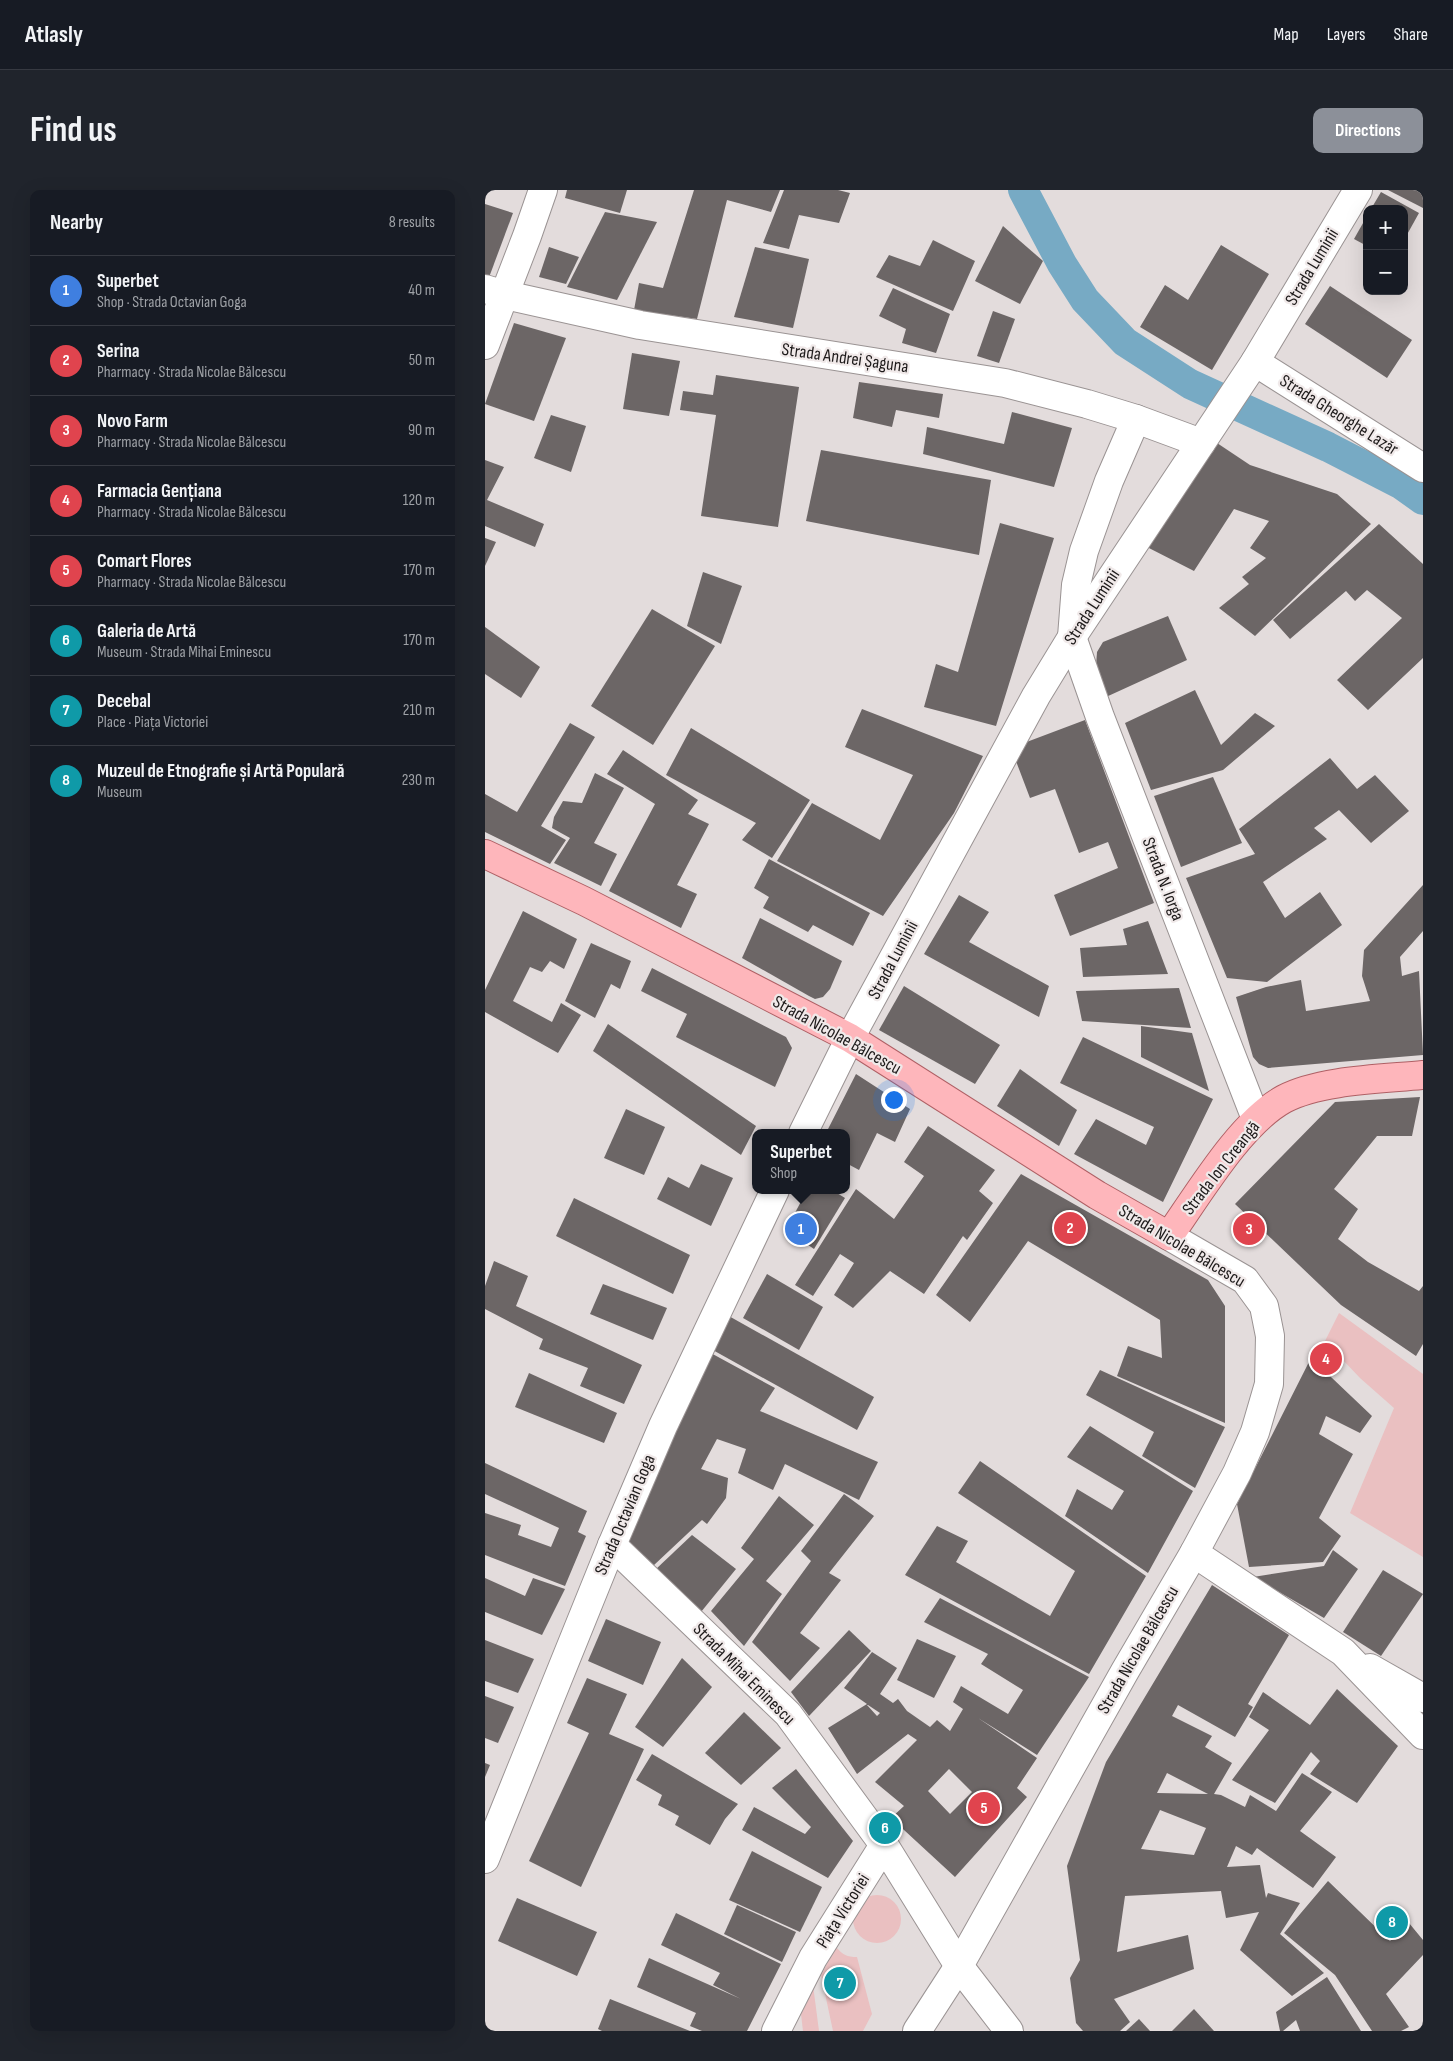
<!DOCTYPE html>
<meta charset="utf-8">
<style>
:root{--surface:#171b24;--page:#20242c;--text:#f1f3f6;--muted:#9ea1a6;--line:#363941;--accent:#8c9099}
body{margin:0;font-family:"Sofia Sans Condensed",sans-serif;background:var(--page);color:var(--text)}
.controls{position:absolute;right:15px;top:15px;display:grid;overflow:hidden;border-radius:10px;box-shadow:0 5px 20px #0002}
.controls button{width:45px;height:45px;display:grid;place-items:center;padding:0;border:0;border-bottom:1px solid var(--line);background:var(--surface);color:var(--text);font:25px sans-serif}
.you{position:absolute;left:408px;top:909px;width:18px;height:18px;margin:-12px;border:4px solid #fff;border-radius:50%;background:#1a73e8;box-shadow:0 0 0 8px #1a73e833}
.badge{display:grid;place-items:center;width:32px;height:32px;border-radius:50%;background:var(--accent);color:#fff;font-size:16px;font-weight:700}
.pin{position:absolute;translate:-50% -50%;border:2px solid #fff;box-shadow:0 1px 5px #0006}
.popup{position:absolute;left:267px;top:939px;width:98px;height:65px;box-sizing:border-box;display:grid;place-content:center;border-radius:10px;background:var(--surface);filter:drop-shadow(0 1px 4px #0005);font-size:16px;white-space:nowrap;color:var(--muted)}
.popup b{font-size:19px;color:var(--text)}
.popup::after{content:'';position:absolute;left:50%;top:100%;margin-left:-10px;border:10px solid transparent;border-top-color:var(--surface)}
.list{margin:0;padding:0;list-style:none}
h2{display:flex;justify-content:space-between;align-items:center;height:65px;margin:0;padding:0 20px;font-size:21px}
h2 small{font-size:16px;font-weight:400;color:var(--muted)}
.list li{display:grid;grid-template-columns:32px 1fr auto;gap:15px;align-items:center;box-sizing:border-box;height:70px;padding:0 20px;border-top:1px solid var(--line)}
.list b{display:block;font-size:19px;white-space:nowrap}
.list p{margin:0;font-size:16px;white-space:nowrap;color:var(--muted)}
.list em{font-size:16px;font-style:normal;color:var(--muted)}
.map{position:relative;flex:none;width:938px;height:1841px;overflow:hidden;border-radius:10px}
header{display:flex;align-items:center;gap:30px;box-sizing:border-box;height:70px;padding:0 25px;background:var(--surface);border-bottom:1px solid var(--line)}
header strong{font-size:24px}
nav{display:flex;gap:28px;margin-inline-start:auto;font-size:18px}
.intro{display:flex;align-items:center;justify-content:space-between;box-sizing:border-box;height:120px;padding:0 30px}
h1{margin:0;font-size:35px}
.button{padding:12px 22px;border-radius:10px;background:var(--accent);color:#fff;font-size:18px;font-weight:700}
main{display:flex;gap:30px;padding:0 30px}
aside{flex:1;background:var(--surface);border-radius:10px;box-shadow:0 5px 20px #0002}
.map>svg:first-child{display:block}
</style>
<header>
<strong>Atlasly</strong>
<nav><a>Map</a><a>Layers</a><a>Share</a></nav>
</header>
<div class="intro"><h1>Find us</h1><a class="button">Directions</a></div>
<main>
<aside>
<h2>Nearby<small>8 results</small></h2>
<ul class="list">
<li><span class="badge" style="background:#3f7fe0">1</span><div><b>Superbet</b><p>Shop · Strada Octavian Goga</p></div><em>40 m</em></li>
<li><span class="badge" style="background:#e0444e">2</span><div><b>Serina</b><p>Pharmacy · Strada Nicolae Bălcescu</p></div><em>50 m</em></li>
<li><span class="badge" style="background:#e0444e">3</span><div><b>Novo Farm</b><p>Pharmacy · Strada Nicolae Bălcescu</p></div><em>90 m</em></li>
<li><span class="badge" style="background:#e0444e">4</span><div><b>Farmacia Gențiana</b><p>Pharmacy · Strada Nicolae Bălcescu</p></div><em>120 m</em></li>
<li><span class="badge" style="background:#e0444e">5</span><div><b>Comart Flores</b><p>Pharmacy · Strada Nicolae Bălcescu</p></div><em>170 m</em></li>
<li><span class="badge" style="background:#0f9aa8">6</span><div><b>Galeria de Artă</b><p>Museum · Strada Mihai Eminescu</p></div><em>170 m</em></li>
<li><span class="badge" style="background:#0f9aa8">7</span><div><b>Decebal</b><p>Place · Piața Victoriei</p></div><em>210 m</em></li>
<li><span class="badge" style="background:#0f9aa8">8</span><div><b>Muzeul de Etnografie și Artă Populară</b><p>Museum</p></div><em>230 m</em></li>
</ul>
</aside>
<div class="map">
<svg width="938" height="1841" viewBox="0 0 938 1841">
<rect width="100%" height="100%" fill="#e3dcdc"/>
<g fill="#eac0c1">
<path d="M854 1123 938 1184V1367L865 1323 909 1218 875 1188 840 1151Z"/>
<circle cx="392" cy="1729" r="24"/>
<path d="M351 1757C358 1765 362 1767 372 1767L387 1824 378 1841H348L336 1785Z"/>
<path d="M328 1795 334 1841H318L315 1816Z"/>
</g>
<g fill="none" stroke-linecap="round" stroke-linejoin="round">
<path stroke="#77aac4" stroke-width="30" d="M538 0 577 74 600 110 640 152 705 194 843 257 917 295 938 310"/>
</g>
<g fill="#6c6666" fill-rule="evenodd">
<path d="M82 0H142L135 23 80 8Z"/>
<path d="M209 0H295L286 22 242 10 212 129 149 120 154 93 178 98Z"/>
<path d="M299 0H353L365 3 354 33 314 25 304 59 278 53Z"/>
<path d="M903 0H938V18Z"/>
<path d="M896 2 934 23 919 50V19H886Z"/>
<path d="M0 14 28 23 3 90 0 89Z"/>
<path d="M120 22 172 32 132 110 82 97Z"/>
<path d="M882 26V56L869 49Z"/>
<path d="M518 36 558 71 535 114 490 91Z"/>
<path d="M448 50 490 71 468 121 391 87 404 65 435 76Z"/>
<path d="M736 55 784 84 727 180 655 137 680 95 703 110Z"/>
<path d="M64 57 94 67 81 94 54 87Z"/>
<path d="M270 57 324 69 308 138 249 127Z"/>
<path d="M845 96 927 150 902 188 820 134Z"/>
<path d="M408 98 465 124 451 163 417 153 421 139 394 126Z"/>
<path d="M508 121 530 129 514 173 492 166Z"/>
<path d="M29 133 81 148 49 231 0 214Z"/>
<path d="M147 163 195 171 184 226 138 219Z"/>
<path d="M231 185 314 197 293 337 216 326 231 225 195 220 198 201 228 205Z"/>
<path d="M374 192 458 204 454 228 411 220 407 237 368 228Z"/>
<path d="M527 222 587 238 569 297 438 264 442 237 519 254Z"/>
<path d="M66 225 101 236 86 282 49 268Z"/>
<path d="M726 249 765 275 852 304 886 334 770 446 734 418 764 394 757 387 781 368 765 358 784 331 749 319 709 381 658 355Z"/>
<path d="M336 260 506 290 494 365 321 331Z"/>
<path d="M0 270 19 277 2 310 59 334 50 357 0 336Z"/>
<path d="M515 333 569 348 511 536 439 517 451 474 473 482Z"/>
<path d="M894 334 938 374V468L883 520 852 490 917 428 882 400 870 411 861 401 805 449 788 430Z"/>
<path d="M0 348 11 352 0 376Z"/>
<path d="M218 382 257 396 236 454 202 436Z"/>
<path d="M167 419 230 456 168 555 106 516Z"/>
<path d="M683 426 702 470 621 507 611 476 612 462 618 452Z"/>
<path d="M0 437 55 477 36 508 0 484Z"/>
<path d="M710 500 736 555 770 523 790 536 738 580 666 600 640 533Z"/>
<path d="M377 519 498 566 469 623 398 726 292 671 327 613 395 650 428 585 360 557Z"/>
<path d="M600 530 669 713 585 746 569 705 633 678 623 652 594 663 570 599 545 608 526 558Z"/>
<path d="M85 533 110 547 56 636 81 650 65 674 0 642V604L32 622Z"/>
<path d="M206 538 325 610 287 668 257 650 271 633 181 585Z"/>
<path d="M138 560 213 610 203 624 224 634 192 695 212 704 196 738 124 701 170 614 122 584Z"/>
<path d="M845 568 872 599 890 585 924 621 886 653 854 620 829 638 842 649 778 692 800 728 835 702 857 735 782 792 742 788 701 688 770 664 754 639Z"/>
<path d="M110 583 139 598 109 653 132 664 116 696 69 673 85 648 67 638 69 627 78 611 97 613Z"/>
<path d="M728 587 757 653 696 677 669 606Z"/>
<path d="M284 669 385 723 368 756 328 735 323 742 278 718 284 707 269 698Z"/>
<path d="M938 695V741L915 767 917 786 934 781 938 865 783 878 774 874 768 867 751 807 781 797 816 790 821 821 885 811 877 786 879 760Z"/>
<path d="M474 705 504 722 484 752 564 796 554 827 439 764Z"/>
<path d="M38 721 92 749 79 779 65 771 57 782 45 777 28 811 67 832 76 813 96 825 73 863 0 822V800Z"/>
<path d="M275 728 357 771 345 799 338 807 330 809 324 806 257 768Z"/>
<path d="M663 731 683 784 598 787 595 758 642 755 638 739Z"/>
<path d="M106 753 146 771 135 799 126 794 110 828 80 811Z"/>
<path d="M167 778 301 847 307 858 290 897 191 847 202 824 156 801Z"/>
<path d="M419 796 515 855 490 894 394 840Z"/>
<path d="M694 798 706 838 597 831 591 801Z"/>
<path d="M123 834 271 936 256 965 108 861Z"/>
<path d="M656 836 707 843 724 901 656 867Z"/>
<path d="M598 847 728 909 678 1012 589 964 611 929 661 955 669 937 575 893Z"/>
<path d="M535 879 592 920 574 956 512 916Z"/>
<path d="M371 884 425 919 410 952 392 943 374 980 361 973V943H341Z"/>
<path d="M935 907 927 946H892L849 999 873 1019 853 1049 883 1072 934 1101 938 1096V1154L931 1166 856 1115 750 1014 850 912Z"/>
<path d="M141 919 180 937 159 985 119 968Z"/>
<path d="M443 936 510 980 494 1001 508 1013 482 1050 478 1046 439 1104 405 1081 368 1118 349 1105 369 1073 355 1064 328 1106 310 1095 371 999 409 1029 439 986 419 972Z"/>
<path d="M216 974 248 988 226 1036 172 1009 183 987 204 998Z"/>
<path d="M536 984 723 1090 740 1116V1233L632 1186 643 1156 677 1168 675 1130 543 1051 485 1132 451 1105Z"/>
<path d="M322 1000H347L360 1008 329 1059 301 1040Z"/>
<path d="M89 1008 205 1065 188 1104 71 1046Z"/>
<path d="M9 1071 43 1086 31 1116 157 1175 139 1214 95 1196 103 1178 54 1159 58 1149 0 1119V1096Z"/>
<path d="M282 1084 338 1117 314 1160 258 1128Z"/>
<path d="M118 1094 182 1118 168 1150 105 1124Z"/>
<path d="M242 1125 389 1207 372 1240 226 1159Z"/>
<path d="M224 1162 290 1198 275 1221 393 1272 374 1310 300 1274 288 1300 253 1283 261 1259 232 1249 216 1279 243 1288 241 1308 222 1334 217 1330 168 1376 139 1348Z"/>
<path d="M826 1168 887 1226 875 1243 841 1226 834 1244 868 1264 834 1328 856 1346 838 1372 764 1377 752 1314Z"/>
<path d="M615 1180 740 1237 710 1298 657 1266 669 1242 601 1205Z"/>
<path d="M44 1183 132 1223 119 1253 30 1217Z"/>
<path d="M605 1236 708 1301 663 1383 580 1326 592 1299 627 1320 639 1301 582 1267Z"/>
<path d="M495 1271 661 1386 604 1484 420 1385 452 1336 483 1351 471 1372 565 1426 590 1381 473 1303Z"/>
<path d="M0 1273 102 1321 93 1342 101 1346 80 1396 0 1365V1323L36 1335 33 1345 66 1357 74 1338 0 1304Z"/>
<path d="M359 1304 389 1326 344 1383 356 1390 315 1443 335 1458 305 1491 267 1452 326 1371 316 1361Z"/>
<path d="M294 1306 329 1335 281 1391 297 1404 259 1456 226 1421 269 1369 256 1358Z"/>
<path d="M207 1345 251 1379 216 1422 170 1380Z"/>
<path d="M848 1360 873 1379 839 1428 768 1387 839 1376Z"/>
<path d="M898 1380 938 1404 896 1466 858 1442Z"/>
<path d="M0 1388 40 1406 48 1388 80 1399 57 1445 0 1422Z"/>
<path d="M727 1395 804 1445 763 1514 768 1517 750 1547 693 1515 687 1526 727 1546 720 1557 747 1573 729 1604 736 1605 760 1617 765 1605 791 1621 817 1583 847 1602 815 1641 851 1667 828 1698 772 1658 767 1665 751 1656 742 1677 775 1675 781 1708 783 1703 815 1713 795 1744 839 1783 807 1806 755 1760 774 1722 741 1728 736 1701 640 1706 632 1762 703 1745 709 1779 629 1809 645 1832 635 1841H598L591 1833 585 1788 595 1770 582 1676 621 1572ZM682 1583 723 1604 672 1603ZM675 1620 721 1638 709 1665 656 1659Z"/>
<path d="M455 1408 604 1487 552 1565 493 1528 552 1568 532 1598 542 1607 470 1687 406 1628 419 1616 390 1592 432 1550 423 1544 372 1584 343 1538 382 1514 359 1498 387 1462 412 1478 395 1504 408 1513 413 1509 422 1521 445 1537 452 1530 465 1541 478 1519 468 1512 476 1496 523 1524 538 1500 496 1474 503 1464 439 1432ZM382 1515H383L395 1523 392 1526ZM464 1579 487 1602 465 1624 443 1601Z"/>
<path d="M121 1429 176 1452 158 1495 103 1471Z"/>
<path d="M364 1440 386 1461 324 1526 306 1502Z"/>
<path d="M432 1449 471 1466 449 1508 412 1490Z"/>
<path d="M0 1450 49 1469 33 1503 0 1491Z"/>
<path d="M197 1468 227 1497 178 1557 150 1537Z"/>
<path d="M102 1488 142 1504 124 1544 159 1559 96 1697 44 1671 104 1543 82 1533Z"/>
<path d="M852 1499 913 1556 872 1613 825 1584 835 1571 826 1562 790 1613 747 1590 784 1540 764 1527 778 1502 825 1535Z"/>
<path d="M0 1506 29 1517 13 1553 0 1548Z"/>
<path d="M259 1522 296 1558 256 1595 220 1563Z"/>
<path d="M167 1564 253 1614 240 1629 225 1655 190 1635 194 1626 173 1615 177 1605 151 1590Z"/>
<path d="M0 1573 5 1575 0 1587Z"/>
<path d="M311 1579 368 1651 343 1688 257 1640 269 1617 320 1644 326 1637 287 1598Z"/>
<path d="M267 1661 337 1697 315 1742 244 1710Z"/>
<path d="M843 1691 905 1751 924 1733 938 1750V1765L901 1804 924 1837 916 1841H887L850 1785 799 1743Z"/>
<path d="M32 1708 112 1742 92 1786 13 1751Z"/>
<path d="M252 1715 311 1742 297 1772 239 1744Z"/>
<path d="M191 1723 296 1774 262 1841H217L205 1836 211 1823 152 1797 164 1768 256 1809 228 1795 235 1783 176 1755Z"/>
<path d="M842 1787 876 1841H815L811 1830 798 1841H795L791 1822Z"/>
<path d="M125 1809 205 1841H117L113 1839Z"/>
<path d="M709 1819 729 1841H687Z"/>
<path d="M654 1829 665 1841H641Z"/>
</g>
<g fill="none" stroke-linecap="round" stroke-linejoin="round">
<defs>
<g id="minor">
<path d="M0 99 20 105 155 135 520 193 602 214 651 229 716 253"/>
<path d="M0 155 42 46 58 0"/>
<path d="M770 172 938 278"/>
<path d="M651 229 624 291 599 361 591 395 587 447 615 527 771 929"/>
<path d="M318 943 365 848 551 506 587 447 770 172 873 0"/>
<path d="M127 1355 303 1524 399 1655 474 1776 524 1841"/>
<path d="M709 1363 858 1462 938 1545"/>
<path d="M885 1478 938 1508"/>
<path d="M0 1669 127 1355 178 1236 290 1000"/>
<path d="M291 1841 328 1768 399 1655"/>
<path d="M432 1841 474 1776 640 1481 709 1363 752 1283 770 1242 784 1194 785 1146 779 1116 760 1090 684 1046"/>
</g>
<path id="major" d="M0 664 99 711 365 848 612 1005 684 1046C713 1005 755 933 799 909 835 890 897 889 938 885"/>
</defs>
<use href="#minor" stroke="#9a9393" stroke-width="30"/>
<use href="#major" stroke="#af6065" stroke-width="30"/>
<use href="#minor" stroke="#fff" stroke-width="28"/>
<use href="#major" stroke="#feb6bb" stroke-width="28"/>
</g>
<g text-anchor="middle" dominant-baseline="central" stroke-width="4.5" stroke-linejoin="round" paint-order="stroke">
<g font-size="18" fill="#1d1a1a" stroke="#f0e9e9">
<text transform="translate(827 77) rotate(-59)">Strada Luminii</text>
<text transform="translate(360 168) rotate(8)">Strada Andrei Șaguna</text>
<text transform="translate(854 225) rotate(32)">Strada Gheorghe Lazăr</text>
<text transform="translate(607 417) rotate(-57)">Strada Luminii</text>
<text transform="translate(678 689) rotate(69)">Strada N. Iorga</text>
<text transform="translate(408 770) rotate(-62)">Strada Luminii</text>
<text transform="translate(352 845) rotate(29)">Strada Nicolae Bălcescu</text>
<text transform="translate(736 978) rotate(-52)">Strada Ion Creangă</text>
<text transform="translate(697 1056) rotate(31)">Strada Nicolae Bălcescu</text>
<text transform="translate(140 1325) rotate(-67)">Strada Octavian Goga</text>
<text transform="translate(653 1460) rotate(-60)">Strada Nicolae Bălcescu</text>
<text transform="translate(259 1484) rotate(45)">Strada Mihai Eminescu</text>
<text transform="translate(358 1721) rotate(-58)">Piața Victoriei</text>
</g>
</g>
</svg>
<div class="controls">
<button>+</button>
<button>−</button>
</div>
<div class="you"></div>
<div class="pin badge" style="left:316px;top:1039px;background:#3f7fe0">1</div>
<div class="popup"><b>Superbet</b>Shop</div>
<div class="pin badge" style="left:585px;top:1038px;background:#e0444e">2</div>
<div class="pin badge" style="left:764px;top:1039px;background:#e0444e">3</div>
<div class="pin badge" style="left:841px;top:1169px;background:#e0444e">4</div>
<div class="pin badge" style="left:499px;top:1618px;background:#e0444e">5</div>
<div class="pin badge" style="left:400px;top:1638px;background:#0f9aa8">6</div>
<div class="pin badge" style="left:355px;top:1793px;background:#0f9aa8">7</div>
<div class="pin badge" style="left:907px;top:1732px;background:#0f9aa8">8</div>
</div>
</main>
